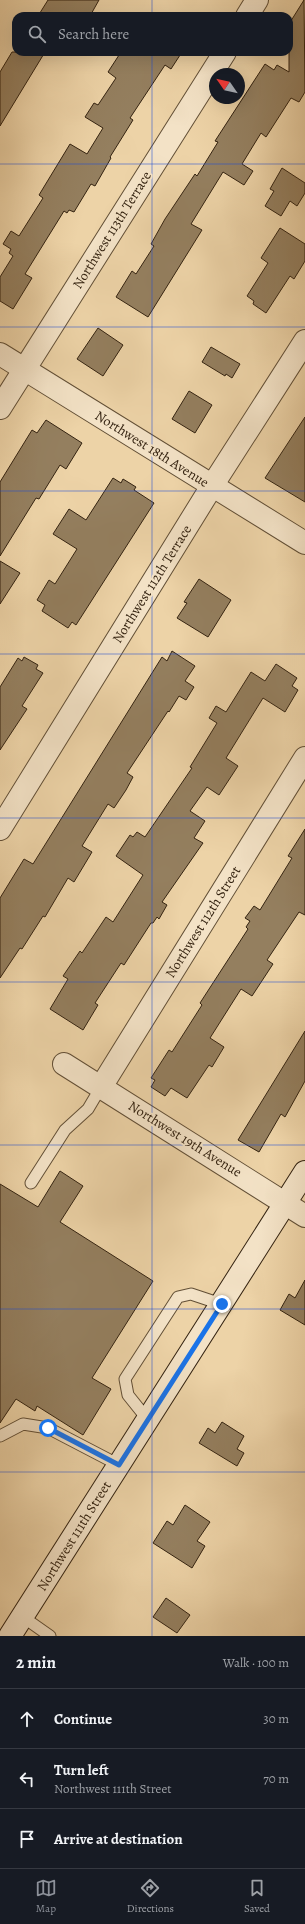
<!DOCTYPE html>
<meta charset="utf-8">
<style>
:root{--surface:#171b24;--page:#20242c;--text:#f1f3f6;--muted:#9ea1a6;--line:#363941;--accent:#8c9099}
body{margin:0;font-family:Alegreya,serif;background:var(--page);color:var(--text)}
.compass{position:absolute;left:209px;top:68px;width:36px;height:36px;border-radius:50%;background:var(--surface);box-shadow:0 4px 16px #0002;rotate:304deg}
.stop{position:absolute;width:12px;height:12px;margin:-9px;border:3px solid #1a73e8;border-radius:50%;background:#fff}
.stop.end{background:#1a73e8;border-color:#fff;box-shadow:0 1px 4px #0008}
.list{margin:0;padding:0;list-style:none}
h2{display:flex;justify-content:space-between;align-items:center;height:52px;margin:0;padding:0 16px;font-size:17px}
h2 small{font-size:13px;font-weight:400;color:var(--muted)}
.list li{display:grid;grid-template-columns:26px 1fr auto;gap:12px;align-items:center;box-sizing:border-box;height:60px;padding:0 16px;border-top:1px solid var(--line)}
.list b{display:block;font-size:15px;white-space:nowrap}
.list p{margin:0;font-size:13px;white-space:nowrap;color:var(--muted)}
.list em{font-size:13px;font-style:normal;color:var(--muted)}
.icon{flex:none;width:22px;height:22px;fill:none;stroke:currentColor;stroke-width:2;stroke-linecap:round;stroke-linejoin:round}
.map{position:relative;flex:none;width:305px;height:1636px;overflow:hidden}
.search{position:absolute;background:var(--surface);box-shadow:0 4px 16px #0002;left:12px;right:12px;top:12px;height:44px;display:flex;align-items:center;gap:10px;box-sizing:border-box;padding:0 14px;border-radius:12px;color:var(--muted);font-size:15px}
.sheet{height:232px;background:var(--surface)}
nav{display:flex;justify-content:space-around;align-items:center;box-sizing:border-box;height:56px;border-top:1px solid var(--line);background:var(--surface);font-size:11px;color:var(--muted)}
nav a{display:grid;justify-items:center;gap:2px}
nav .on{color:var(--accent)}
.map>svg:first-child{display:block}
</style>
<div class="map">
<svg width="305" height="1636" viewBox="0 0 305 1636">
<rect width="100%" height="100%" fill="#edd3a7"/>
<filter id="stains"><feTurbulence type="fractalNoise" baseFrequency=".005" numOctaves="4"/><feColorMatrix values="0 0 0 0 .2 0 0 0 0 .09 0 0 0 0 .02 0 0 0 .5 -.17"/></filter>
<radialGradient id="worn" r=".72"><stop offset=".6" stop-color="#630" stop-opacity="0"/><stop offset="1" stop-color="#630" stop-opacity=".3"/></radialGradient>
<g fill="#947f5f" stroke="#342311">
<path d="M48 0H99L90 16H38Z"/>
<path d="M304 0 305 92 299 102 291 98 266 137 261 133 242 164 253 171 244 185 223 172 191 224 202 230 148 317 116 297 132 271 136 274 154 246 151 244 165 219 195 174 197 176 218 142 215 141 265 64 274 70 277 65 289 72V24Z"/>
<path d="M12 52H45L0 126V72Z"/>
<path d="M121 52H182L171 69 165 65 130 118 133 120 110 157 111 158 95 186 91 184 74 212 69 210 67 213 64 211 25 274 32 278 13 309 0 301V277L13 256 9 253 11 249 3 244 11 231 19 236 43 198 39 195 70 144 87 154 103 128 85 117 94 103 98 105 116 78 108 72Z"/>
<path d="M282 168 305 183V193L297 206 290 201 281 216 265 206 274 191 270 189Z"/>
<path d="M280 228 305 244V261L294 279 290 276 266 313 253 304 254 301 247 296 268 263 261 258Z"/>
<path d="M98 328 123 345 103 376 77 359Z"/>
<path d="M211 347 240 364 232 378 226 374 225 376 202 362Z"/>
<path d="M189 391 212 405 195 433 172 419Z"/>
<path d="M305 417V502L265 478Z"/>
<path d="M46 420 82 443 66 469 60 465 39 499 36 498 0 556V482L32 430 37 433Z"/>
<path d="M113 478 121 483 123 479 136 487 134 490 154 503 76 625 72 622 68 628 42 611 45 605 37 600 49 580 55 584 77 549 53 534 69 509 86 520Z"/>
<path d="M0 561 20 573 0 604Z"/>
<path d="M199 579 231 600 208 637 177 618 187 603 184 602Z"/>
<path d="M172 651 195 666 185 681 194 687 186 700 179 696 169 712 168 711 127 773 133 777 126 790 114 808 108 804 82 846 92 852 74 882 68 878 45 917 43 916 22 949 20 948 0 978V898L24 859 33 864 162 657 167 661Z"/>
<path d="M24 657 38 665 36 669 43 673 22 706 27 709 0 750V687L18 658 22 661Z"/>
<path d="M276 664 297 678 292 686 298 690 285 712 263 698 226 758 238 766 219 795 207 787 190 811 205 821 194 838 203 843 162 902 167 905 159 919 157 917 153 923H151L124 965 121 963 95 1003 98 1005 83 1030 50 1009 68 979 63 976 80 951 82 953 106 917 113 922 143 875 116 856 130 835 133 837 137 832 145 837 192 768 190 767 217 723 209 718 216 706 226 712 251 672 265 681Z"/>
<path d="M305 829V915L299 912 267 960 273 964 252 996 241 989 210 1038 224 1047 212 1067 209 1065 187 1098 171 1088 165 1096 151 1087 155 1080 151 1078 169 1050 172 1052 202 1005 200 1003 248 929 246 927 250 921 245 918 254 906 260 910 292 858 288 856Z"/>
<path d="M305 1031V1081L285 1117 281 1114 259 1152 238 1140Z"/>
<path d="M60 1171 83 1186 60 1222 153 1281 92 1378 111 1389 83 1435 37 1406 35 1411 16 1399 0 1423V1184L38 1207Z"/>
<path d="M305 1280V1325L280 1310 289 1294 295 1298Z"/>
<path d="M222 1422 244 1436 237 1449 244 1453 237 1466 199 1443 208 1428 215 1433Z"/>
<path d="M185 1505 210 1522 197 1541 205 1546 192 1568 153 1543 167 1521 173 1525Z"/>
<path d="M166 1598 190 1615 177 1633 153 1617Z"/>
</g>
<g fill="none" stroke-linecap="round" stroke-linejoin="round">
<defs>
<g id="lane">
<path d="M31 1183 65 1130 88 1109 101 1087"/>
<path d="M148 1420 128 1395 125 1379 178 1297 191 1294 221 1304"/>
<path d="M0 1436 23 1424 48 1428 119 1465"/>
<path d="M23 1617 50 1636"/>
</g>
<g id="street">
<path d="M247 16 257 0"/>
<path d="M0 354 305 543"/>
<path d="M0 408 225 52"/>
<path d="M0 829 212 486 305 341"/>
<path d="M64 1064 305 1216"/>
<path d="M101 1087 305 758"/>
</g>
<path id="secondary" d="M10 1636 305 1172"/>
</defs>
<use href="#lane" stroke="#624f36" stroke-width="13"/>
<use href="#street" stroke="#624f36" stroke-width="24"/>
<use href="#secondary" stroke="#342311" stroke-width="24"/>
<use href="#lane" stroke="#f3e2c6" stroke-width="11"/>
<use href="#street" stroke="#f3e2c6" stroke-width="22"/>
<use href="#secondary" stroke="#f3e2c6" stroke-width="22"/>
</g>
<g fill="none" stroke-linecap="round" stroke-linejoin="round">
<path stroke="#1a73e8" stroke-width="5" d="M48 1428 119 1465 222 1304"/>
</g>
<path fill="none" stroke="#1d4ed8" stroke-width="1" stroke-opacity="0.55" d="M152 0V16M152 52V1636M0 164H305M0 327H305M0 491H305M0 654H305M0 818H305M0 982H305M0 1145H305M0 1309H305M0 1472H305"/>
<g text-anchor="middle" dominant-baseline="central" stroke-width="4" stroke-linejoin="round" paint-order="stroke">
<g font-size="14" fill="#342311" stroke="#f3e2c6">
<text transform="translate(112 230) rotate(-58)">Northwest 113th Terrace</text>
<text transform="translate(152 449) rotate(32)">Northwest 18th Avenue</text>
<text transform="translate(152 584) rotate(-58)">Northwest 112th Terrace</text>
<text transform="translate(203 922) rotate(-58)">Northwest 112th Street</text>
<text transform="translate(185 1139) rotate(32)">Northwest 19th Avenue</text>
<text transform="translate(74 1536) rotate(-58)">Northwest 111th Street</text>
</g>
</g>
<rect width="100%" height="100%" filter="url(#stains)"/>
<rect width="100%" height="100%" fill="url(#worn)"/>
</svg>
<svg class="compass" viewBox="-18 -18 36 36"><path d="M0-13l5 13h-10z" fill="#e53935"/><path d="M0 13l5-13h-10z" fill="#9ea1a6"/></svg>
<div class="stop" style="left:48px;top:1428px"></div>
<div class="stop end" style="left:222px;top:1304px"></div>
<div class="search"><svg class="icon" aria-label="search" viewBox="0 0 24 24"><circle cx="10" cy="10" r="6"/><path d="M15 15l6 6"/></svg>Search here</div>
</div>
<section class="sheet">
<h2>2 min<small>Walk · 100 m</small></h2>
<ul class="list">
<li><svg class="icon" aria-label="ahead" viewBox="0 0 24 24"><path d="M12 20V5M6 11l6-6 6 6"/></svg><div><b>Continue</b></div><em>30 m</em></li>
<li><svg class="icon" aria-label="left" viewBox="0 0 24 24"><path d="M17 20v-9H6M10 6l-5 5 5 5"/></svg><div><b>Turn left</b><p>Northwest 111th Street</p></div><em>70 m</em></li>
<li><svg class="icon" aria-label="arrive" viewBox="0 0 24 24"><path d="M6 21V4h12l-3 4 3 4H6"/></svg><div><b>Arrive at destination</b></div></li>
</ul>
</section>
<nav>
<a class="on"><svg class="icon" aria-label="map" viewBox="0 0 24 24"><path d="M3 6l6-2 6 2 6-2v14l-6 2-6-2-6 2zM9 4v14M15 6v14"/></svg>Map</a>
<a><svg class="icon" aria-label="directions" viewBox="0 0 24 24"><path d="M12 3l9 9-9 9-9-9zM9 14v-3h6M13 9l2 2-2 2"/></svg>Directions</a>
<a><svg class="icon" aria-label="saved" viewBox="0 0 24 24"><path d="M7 4h10v16l-5-4-5 4z"/></svg>Saved</a>
</nav>
